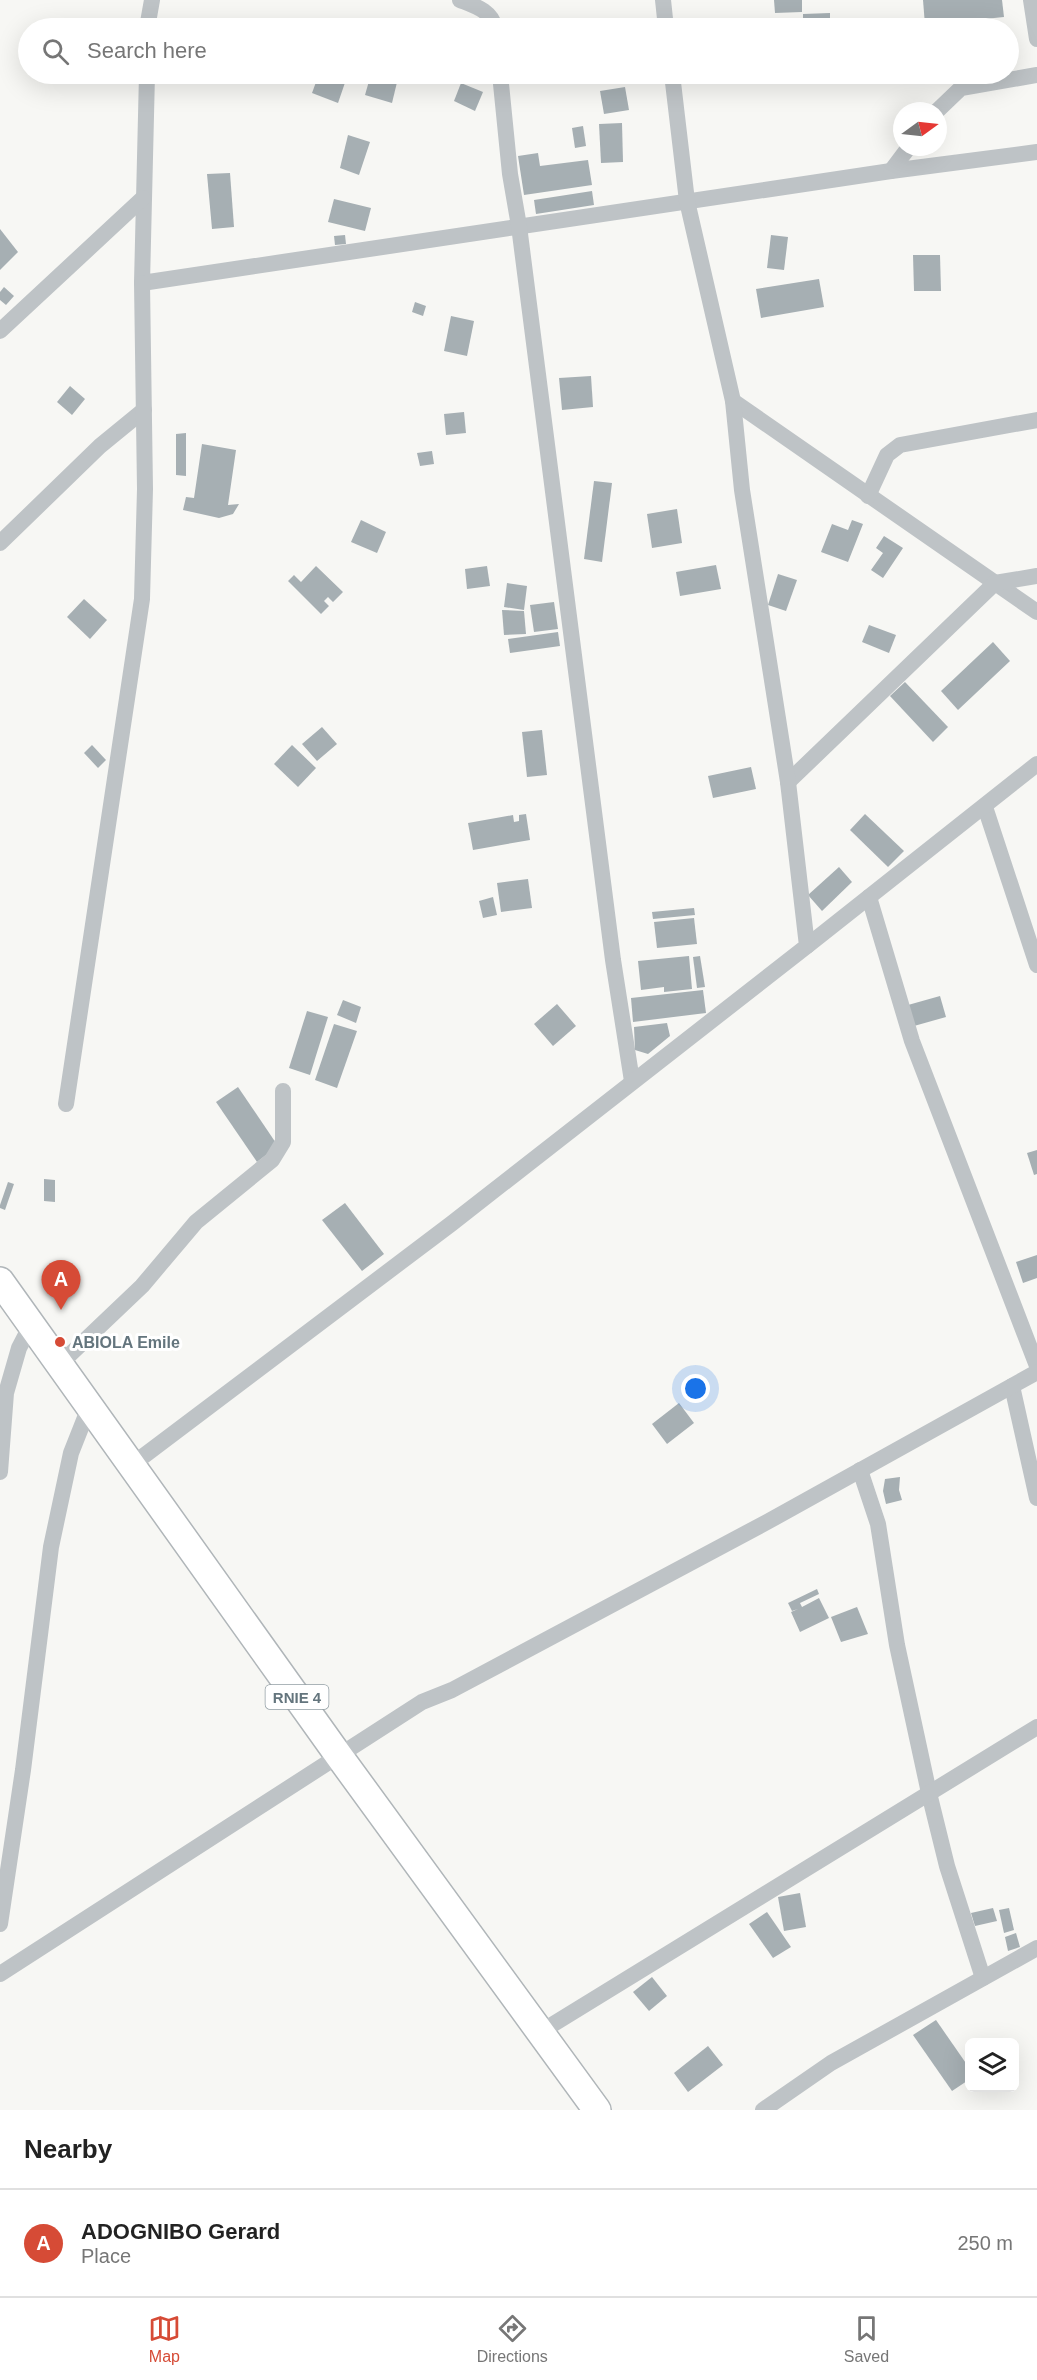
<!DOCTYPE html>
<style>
:root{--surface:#fff;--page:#f6f6f6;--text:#222;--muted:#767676;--line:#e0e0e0;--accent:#d64b36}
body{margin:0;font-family:Arial,sans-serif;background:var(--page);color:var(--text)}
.controls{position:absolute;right:18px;bottom:18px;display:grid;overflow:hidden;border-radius:9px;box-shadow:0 6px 24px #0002}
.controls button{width:54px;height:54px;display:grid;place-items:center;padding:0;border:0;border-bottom:2px solid var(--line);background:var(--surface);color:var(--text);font:30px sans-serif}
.compass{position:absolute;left:893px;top:102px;width:54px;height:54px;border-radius:50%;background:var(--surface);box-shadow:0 6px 24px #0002;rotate:75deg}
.you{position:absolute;left:696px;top:1389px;width:21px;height:21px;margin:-15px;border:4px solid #fff;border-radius:50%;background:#1a73e8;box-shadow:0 0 0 9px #1a73e833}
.badge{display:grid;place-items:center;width:39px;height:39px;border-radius:50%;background:var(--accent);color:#fff;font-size:20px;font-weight:700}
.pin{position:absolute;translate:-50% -50px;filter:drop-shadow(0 2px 3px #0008)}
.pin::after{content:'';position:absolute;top:32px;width:21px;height:18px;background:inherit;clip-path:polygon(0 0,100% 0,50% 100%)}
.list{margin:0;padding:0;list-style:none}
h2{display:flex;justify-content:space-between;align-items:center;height:78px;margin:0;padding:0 24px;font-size:26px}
h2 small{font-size:20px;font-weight:400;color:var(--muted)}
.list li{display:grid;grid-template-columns:39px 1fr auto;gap:18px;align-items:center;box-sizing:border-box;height:108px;padding:0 24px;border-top:2px solid var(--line)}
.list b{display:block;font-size:22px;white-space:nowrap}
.list p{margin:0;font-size:20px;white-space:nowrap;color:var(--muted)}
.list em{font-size:20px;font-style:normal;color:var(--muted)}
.icon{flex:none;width:33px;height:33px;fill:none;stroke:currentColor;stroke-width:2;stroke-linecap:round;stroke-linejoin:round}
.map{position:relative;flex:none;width:1037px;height:2110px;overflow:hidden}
.search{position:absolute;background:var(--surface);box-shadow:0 6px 24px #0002;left:18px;right:18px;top:18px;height:66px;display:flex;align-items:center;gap:15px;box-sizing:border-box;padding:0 21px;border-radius:33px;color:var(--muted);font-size:22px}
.sheet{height:186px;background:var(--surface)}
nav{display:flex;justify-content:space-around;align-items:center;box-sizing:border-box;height:84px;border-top:2px solid var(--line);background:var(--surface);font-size:16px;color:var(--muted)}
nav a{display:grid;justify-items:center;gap:3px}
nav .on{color:var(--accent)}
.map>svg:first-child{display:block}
</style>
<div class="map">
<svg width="1037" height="2110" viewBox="0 0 1037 2110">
<rect width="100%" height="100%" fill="#f7f7f4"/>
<g fill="#a6afb3">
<path d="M774 0H802V12L775 13Z"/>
<path d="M923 0H1002L1004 17 925 25Z"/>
<path d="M830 13V28H803V14Z"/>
<path d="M884 22 904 25 903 28H883Z"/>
<path d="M319 74H348L338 103 312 93Z"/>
<path d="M371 74H399L392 103 365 95Z"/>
<path d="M773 74H797L796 78 772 76Z"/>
<path d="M461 83 483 92 475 111 454 101Z"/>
<path d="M625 87 629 110 604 114 600 91Z"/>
<path d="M622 123 623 162 601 163 599 124Z"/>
<path d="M583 126 586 146 575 148 572 128Z"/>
<path d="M348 135 370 142 359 175 340 168Z"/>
<path d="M538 153 540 166 588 160 592 185 524 195 518 156Z"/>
<path d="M230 173 234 227 212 229 207 174Z"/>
<path d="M592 191 594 205 536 214 534 200Z"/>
<path d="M334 199 371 208 365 231 328 222Z"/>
<path d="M0 229 18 252 0 270Z"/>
<path d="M345 235 346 244 335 245 334 236Z"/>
<path d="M771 235 788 237 784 270 767 268Z"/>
<path d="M913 255H940L941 291H914Z"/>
<path d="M819 279 824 307 761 318 756 289Z"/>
<path d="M4 287 14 296 6 305 0 300V292Z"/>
<path d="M415 302 426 306 423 316 412 312Z"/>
<path d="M451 316 474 321 467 356 444 351Z"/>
<path d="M591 376 593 407 562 410 559 378Z"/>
<path d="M70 386 85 399 72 415 57 402Z"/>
<path d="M464 412 466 433 446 435 444 414Z"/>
<path d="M186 433V476L176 475V434Z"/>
<path d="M202 444 236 450 228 505 239 504 233 514 219 518 183 510 186 497 194 498Z"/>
<path d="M432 451 434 464 420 466 417 453Z"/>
<path d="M594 481 612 483 602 562 584 559Z"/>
<path d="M677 509 682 543 652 548 647 514Z"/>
<path d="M361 520 386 532 377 553 351 542Z"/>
<path d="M852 520 863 524 848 562 821 552 832 524 848 530Z"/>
<path d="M884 536 903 548 883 578 871 570 883 553 876 548Z"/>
<path d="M716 565 721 589 680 596 676 572Z"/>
<path d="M316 566 343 592 333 602 328 597 324 601 329 606 321 614 288 581 294 575 301 582Z"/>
<path d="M487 566 490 586 467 589 465 569Z"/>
<path d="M778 574 797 580 786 611 768 605Z"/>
<path d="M507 583 527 586 524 610 504 607Z"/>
<path d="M84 599 107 620 90 639 67 617Z"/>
<path d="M554 602 558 629 534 632 530 605Z"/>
<path d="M502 610 524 611 526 634 504 635Z"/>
<path d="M869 625 896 635 889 653 862 642Z"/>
<path d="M558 632 560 646 510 653 508 639Z"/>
<path d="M993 642 1010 661 958 710 941 691Z"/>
<path d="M905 682 948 727 933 742 890 696Z"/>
<path d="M322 727 337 744 317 761 302 744Z"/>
<path d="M542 730 547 775 527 777 522 732Z"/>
<path d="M92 745 106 760 98 768 84 753Z"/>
<path d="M292 745 316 768 298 787 274 764Z"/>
<path d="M751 767 756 789 713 798 708 776Z"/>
<path d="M526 814 530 840 473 850 468 823 513 815 514 822 519 821V815Z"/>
<path d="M865 814 904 851 888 867 850 830Z"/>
<path d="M839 867 852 882 822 911 808 895Z"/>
<path d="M528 879 532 908 501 912 497 883Z"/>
<path d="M493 897 497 915 483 918 479 901Z"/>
<path d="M694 908 695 915 653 919 652 912Z"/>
<path d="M694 918 697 944 657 948 654 922Z"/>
<path d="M689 956 692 989 664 992V987L641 990 638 961Z"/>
<path d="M700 956 705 987 697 988 693 957Z"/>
<path d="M703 990 706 1013 633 1022 631 998Z"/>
<path d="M940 996 946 1017 914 1026 908 1005Z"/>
<path d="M343 1000 361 1007 356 1023 337 1015Z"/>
<path d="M557 1004 576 1026 553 1046 534 1024Z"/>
<path d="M307 1011 328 1017 310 1075 289 1068Z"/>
<path d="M667 1023 670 1036 648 1054 635 1050 634 1027Z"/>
<path d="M334 1024 357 1031 337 1088 315 1080Z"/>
<path d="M238 1087 278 1146 257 1162 216 1102Z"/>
<path d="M1037 1150V1174L1034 1175 1027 1153Z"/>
<path d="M44 1179 55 1180V1202L44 1201Z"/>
<path d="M8 1182 14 1184 5 1210 0 1208V1205Z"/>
<path d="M345 1203 384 1254 362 1271 322 1220Z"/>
<path d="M1037 1255V1278L1023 1283 1016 1262Z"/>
<path d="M679 1403 694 1423 667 1444 652 1424Z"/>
<path d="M900 1477 899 1490 902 1500 886 1504 883 1491 885 1479Z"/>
<path d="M817 1589 819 1594 800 1603 802 1607 819 1598 829 1618 800 1632 791 1612 798 1609 792 1611 788 1603Z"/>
<path d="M857 1607 868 1634 841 1642 831 1617Z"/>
<path d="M800 1893 806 1927 784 1931 778 1897Z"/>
<path d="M993 1908 997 1921 975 1926 971 1913Z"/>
<path d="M1009 1908 1014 1930 1004 1933 999 1910Z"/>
<path d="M767 1912 791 1947 773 1958 749 1924Z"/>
<path d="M1016 1933 1020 1947 1008 1951 1005 1937Z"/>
<path d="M652 1977 667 1996 649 2011 633 1992Z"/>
<path d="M936 2020 970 2069V2079L952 2091 913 2035Z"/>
<path d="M708 2046 723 2065 688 2092 674 2073Z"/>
</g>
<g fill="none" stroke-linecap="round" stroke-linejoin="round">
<defs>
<path id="primary" d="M0 1281 339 1756 597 2110"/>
</defs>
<use href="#primary" stroke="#b0b6b9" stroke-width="30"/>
<g stroke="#bec3c6" stroke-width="16">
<path d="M460 0C475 6 492 11 495 28"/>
<path d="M663 0 666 28"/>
<path d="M1031 0 1037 39"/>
<path d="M147 28 152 0"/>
<path d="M147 74 142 283 891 171 1037 152"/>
<path d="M500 74 510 174 519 226 613 960 632 1081"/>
<path d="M937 111 961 88 1037 75"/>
<path d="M891 171 909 147"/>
<path d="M0 331 143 198"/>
<path d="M733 401 1037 612"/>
<path d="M868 496 887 455 900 445 1037 420"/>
<path d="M0 543 100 446 144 410"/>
<path d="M788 782 995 583 1037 576"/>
<path d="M985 807 1037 965"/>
<path d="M869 897 912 1041 1037 1366"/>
<path d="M807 946 1037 764"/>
<path d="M66 1104 142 599 145 489 142 283"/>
<path d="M60 1364 142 1286 196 1222 272 1160 283 1142V1091"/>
<path d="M1012 1386 1037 1498"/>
<path d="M133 1464 451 1224 807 946 788 782 742 490 733 401 687 201 672 74"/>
<path d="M860 1470 878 1524 897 1645 929 1793 947 1866 983 1978"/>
<path d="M0 1472 6 1393 19 1348 32 1323"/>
<path d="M0 1924 23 1770 51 1547 71 1453 90 1405"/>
<path d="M0 1974 422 1702 452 1690 767 1522 1037 1372"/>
<path d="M542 2031 1037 1727"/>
<path d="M763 2110 831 2063 1037 1948"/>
</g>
<use href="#primary" stroke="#fff" stroke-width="27"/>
</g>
<circle fill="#d64b36" stroke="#fff" stroke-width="2" cx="60" cy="1342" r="6"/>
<g text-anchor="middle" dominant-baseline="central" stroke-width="6" stroke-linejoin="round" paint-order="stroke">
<rect fill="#fff" stroke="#929ea4" stroke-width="1.5" x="265.5" y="1685" width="63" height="24" rx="4.5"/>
<g font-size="15" font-weight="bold" fill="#64757d">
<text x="297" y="1697">RNIE 4</text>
</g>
<g font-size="16" font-weight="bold" fill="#64757d" stroke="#fff" text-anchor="start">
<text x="72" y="1342">ABIOLA Emile</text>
</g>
</g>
</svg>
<div class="controls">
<button><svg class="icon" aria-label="layers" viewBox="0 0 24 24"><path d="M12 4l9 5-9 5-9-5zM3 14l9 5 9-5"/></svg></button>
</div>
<svg class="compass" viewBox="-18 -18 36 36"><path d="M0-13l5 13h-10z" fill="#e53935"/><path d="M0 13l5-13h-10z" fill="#767676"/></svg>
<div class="you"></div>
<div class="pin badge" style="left:61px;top:1310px">A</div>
<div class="search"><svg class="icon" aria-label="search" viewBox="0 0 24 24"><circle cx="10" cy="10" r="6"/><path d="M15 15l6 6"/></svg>Search here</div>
</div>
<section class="sheet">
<h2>Nearby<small></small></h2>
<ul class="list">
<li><span class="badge">A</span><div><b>ADOGNIBO Gerard</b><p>Place</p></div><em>250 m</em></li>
</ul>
</section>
<nav>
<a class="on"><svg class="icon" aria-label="map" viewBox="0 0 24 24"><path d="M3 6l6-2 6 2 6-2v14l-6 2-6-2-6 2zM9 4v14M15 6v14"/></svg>Map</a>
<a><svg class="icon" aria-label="directions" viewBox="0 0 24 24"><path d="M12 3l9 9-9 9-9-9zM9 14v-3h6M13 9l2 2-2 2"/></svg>Directions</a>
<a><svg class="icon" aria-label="saved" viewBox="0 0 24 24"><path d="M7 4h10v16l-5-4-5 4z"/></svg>Saved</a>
</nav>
